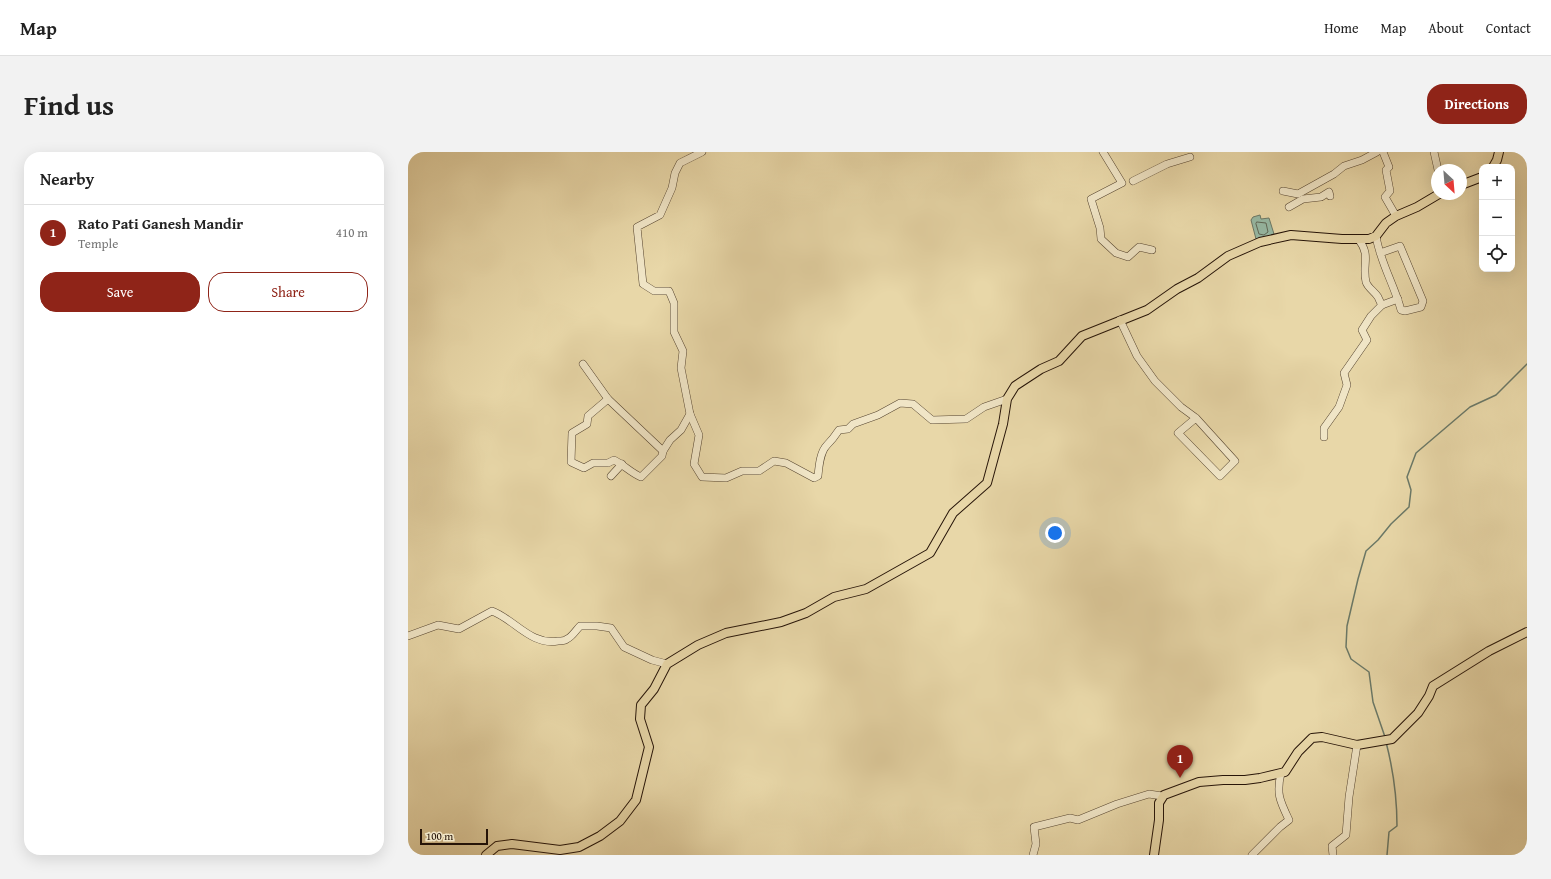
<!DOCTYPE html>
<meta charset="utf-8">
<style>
:root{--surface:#fff;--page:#f2f2f2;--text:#222;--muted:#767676;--line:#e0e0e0;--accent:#8f2418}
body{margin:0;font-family:"Gentium Book Plus",serif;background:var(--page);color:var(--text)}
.controls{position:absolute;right:12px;top:12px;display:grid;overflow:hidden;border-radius:8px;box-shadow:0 4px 16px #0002}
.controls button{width:36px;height:36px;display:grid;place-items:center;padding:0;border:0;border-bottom:1px solid var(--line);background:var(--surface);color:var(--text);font:20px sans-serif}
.compass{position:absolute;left:1023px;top:12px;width:36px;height:36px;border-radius:50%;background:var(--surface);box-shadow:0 4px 16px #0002;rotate:154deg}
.scale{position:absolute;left:12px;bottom:10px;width:68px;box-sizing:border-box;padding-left:4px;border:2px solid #261408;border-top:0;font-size:11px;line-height:14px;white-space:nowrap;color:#261408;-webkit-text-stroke:3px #f0e5c6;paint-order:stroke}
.you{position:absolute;left:647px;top:381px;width:14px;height:14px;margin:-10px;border:3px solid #fff;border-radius:50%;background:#1a73e8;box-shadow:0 0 0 6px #1a73e833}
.badge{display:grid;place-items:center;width:26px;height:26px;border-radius:50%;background:var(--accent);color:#fff;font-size:13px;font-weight:700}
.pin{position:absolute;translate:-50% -33px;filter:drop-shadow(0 1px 2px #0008)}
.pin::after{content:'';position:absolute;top:21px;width:14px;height:12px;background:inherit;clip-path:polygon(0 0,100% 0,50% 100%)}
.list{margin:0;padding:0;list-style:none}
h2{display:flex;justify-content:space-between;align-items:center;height:52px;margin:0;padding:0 16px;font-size:17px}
h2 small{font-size:13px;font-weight:400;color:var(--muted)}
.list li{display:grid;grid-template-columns:26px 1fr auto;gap:12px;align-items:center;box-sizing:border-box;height:56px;padding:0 16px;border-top:1px solid var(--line)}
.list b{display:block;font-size:15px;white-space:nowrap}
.list p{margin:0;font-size:13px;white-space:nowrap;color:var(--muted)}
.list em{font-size:13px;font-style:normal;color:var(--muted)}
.actions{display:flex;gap:8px;padding:12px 16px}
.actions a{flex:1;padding:9px 0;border:1px solid var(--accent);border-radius:16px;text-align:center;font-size:14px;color:var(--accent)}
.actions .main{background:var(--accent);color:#fff}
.icon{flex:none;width:22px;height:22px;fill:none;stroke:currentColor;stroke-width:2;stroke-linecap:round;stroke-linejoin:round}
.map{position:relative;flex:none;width:1119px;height:703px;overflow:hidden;border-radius:16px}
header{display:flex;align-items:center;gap:24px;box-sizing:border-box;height:56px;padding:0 20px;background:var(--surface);border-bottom:1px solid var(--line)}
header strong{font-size:19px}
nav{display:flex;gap:22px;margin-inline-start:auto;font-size:14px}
.intro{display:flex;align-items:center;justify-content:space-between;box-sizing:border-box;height:96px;padding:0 24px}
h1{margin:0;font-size:28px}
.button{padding:10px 18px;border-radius:16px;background:var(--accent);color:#fff;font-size:14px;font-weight:700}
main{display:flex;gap:24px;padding:0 24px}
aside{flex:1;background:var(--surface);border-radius:16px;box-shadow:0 4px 16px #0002}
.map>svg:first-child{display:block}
</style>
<header>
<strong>Map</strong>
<nav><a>Home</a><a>Map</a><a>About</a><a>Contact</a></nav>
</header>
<div class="intro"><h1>Find us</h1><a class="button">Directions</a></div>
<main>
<aside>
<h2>Nearby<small></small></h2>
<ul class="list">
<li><span class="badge">1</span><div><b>Rato Pati Ganesh Mandir</b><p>Temple</p></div><em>410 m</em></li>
</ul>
<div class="actions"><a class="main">Save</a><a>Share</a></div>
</aside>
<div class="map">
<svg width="1119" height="703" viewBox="0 0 1119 703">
<rect width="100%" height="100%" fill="#e8d7a8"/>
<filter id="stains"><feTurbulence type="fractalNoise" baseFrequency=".005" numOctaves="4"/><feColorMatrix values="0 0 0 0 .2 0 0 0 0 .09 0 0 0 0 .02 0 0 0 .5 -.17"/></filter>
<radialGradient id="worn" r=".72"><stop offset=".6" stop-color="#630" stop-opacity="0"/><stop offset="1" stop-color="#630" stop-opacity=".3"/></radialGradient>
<path fill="#97baa6" stroke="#6a7867" d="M852 63 853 67 861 66 866 82 857 87H848L843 68 845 65Z"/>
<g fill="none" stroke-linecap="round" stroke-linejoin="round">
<path stroke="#5e6757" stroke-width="1" d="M849 70 858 71 860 80 856 83 851 82 848 72Z"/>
<g stroke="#6a7867" stroke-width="1.5">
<path d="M977 585 965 550 961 520 943 507 938 495 939 474 950 427 958 399 970 388 983 372 1001 355 1003 338 999 325 1008 301 1062 255 1088 243 1119 212"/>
<path d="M978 590C985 617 989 646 989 674L981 680 979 703"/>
</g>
<defs>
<g id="minor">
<path d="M294 0 272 11 267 21 264 36 252 63 229 75 235 132 246 139H261L266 151V180L275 199 273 216 282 262 291 283 286 312 294 325 318 326 334 319H351L366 309 378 311 406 326 410 324C411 314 412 300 419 293 424 288 427 284 431 278L440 277 445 272 470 263 492 251 505 252 524 268 558 267 576 255 599 247"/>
<path d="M695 0 714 31 683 47 692 76 693 87 708 101 720 105 731 95 744 98"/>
<path d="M975 0 981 15 978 18 982 39 977 45 988 64"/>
<path d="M1026 0 1030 18"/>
<path d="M725 29 759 12 782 5"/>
<path d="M875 39 890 42 926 22 936 14 954 8 969 0"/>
<path d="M881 55 895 47 913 45 921 40 922 44"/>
<path d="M968 84C972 110 986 132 993 158L997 159 1013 155 1015 149 992 94 972 101"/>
<path d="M974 153 990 147"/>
<path d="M712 168 729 204 747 229 773 255 788 266 827 309 812 324 770 281 788 266"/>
<path d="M175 212 200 247 255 299"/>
<path d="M200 247 180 264 179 272 164 281 163 310 176 316 185 311H200L206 308C216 313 223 321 233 325L254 304 255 299 262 288 273 278 282 262"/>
<path d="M916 285V276L931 255 939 233 936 221 959 188 954 178 963 164 974 153C972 150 971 147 970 145 966 139 960 136 958 130 954 112 963 104 951 88"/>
<path d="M203 324 214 312"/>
<path d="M0 484 30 473 51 477 84 459C106 467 123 494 150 489 152 489 157 489 159 487 164 485 168 478 172 474H189L203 476 216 495 244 508 259 512"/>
<path d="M625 703 628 692 626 675 662 666 670 668 709 652 741 642 754 644"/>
<path d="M844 703 872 675 881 668C872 649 868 642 873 621"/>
<path d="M925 703 924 694 938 683 941 645 949 593"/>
</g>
<g id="major">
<path d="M1085 15 1089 8 1091 0"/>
<path d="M1053 33 1074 25"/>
<path d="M78 703 89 694 104 692 152 698 171 695 192 684 212 669 228 648 241 595 232 567 233 553 246 537 259 512 290 493 318 481 373 470 398 461 426 445 458 437 522 401 545 361 579 331 595 272 599 247 607 234 633 217 651 209 674 184 739 158 769 137 790 126 820 104 852 90 883 83 934 87H961L968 84 978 71 988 64 1009 55 1031 42"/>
<path d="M746 703 751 668V651L756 643 791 630 815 628H837L852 626 877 620 890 600 904 586 914 585 949 593 984 587 1010 561 1021 544 1025 534 1081 499 1119 480"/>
</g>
</defs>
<use href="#minor" stroke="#564530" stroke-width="8"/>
<use href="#major" stroke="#261408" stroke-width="10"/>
<use href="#minor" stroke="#f0e5c6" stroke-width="7"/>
<use href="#major" stroke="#e8d7a8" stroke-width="8"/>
</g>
<rect width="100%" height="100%" filter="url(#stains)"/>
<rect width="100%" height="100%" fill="url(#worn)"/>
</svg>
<div class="controls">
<button>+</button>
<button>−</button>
<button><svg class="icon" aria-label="locate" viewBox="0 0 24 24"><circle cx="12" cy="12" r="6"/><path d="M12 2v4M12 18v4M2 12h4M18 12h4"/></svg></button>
</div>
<svg class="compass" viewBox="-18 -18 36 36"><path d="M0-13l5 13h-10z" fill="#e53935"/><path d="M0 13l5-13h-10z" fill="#767676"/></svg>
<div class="scale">100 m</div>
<div class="you"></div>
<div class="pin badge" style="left:772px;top:626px">1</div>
</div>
</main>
